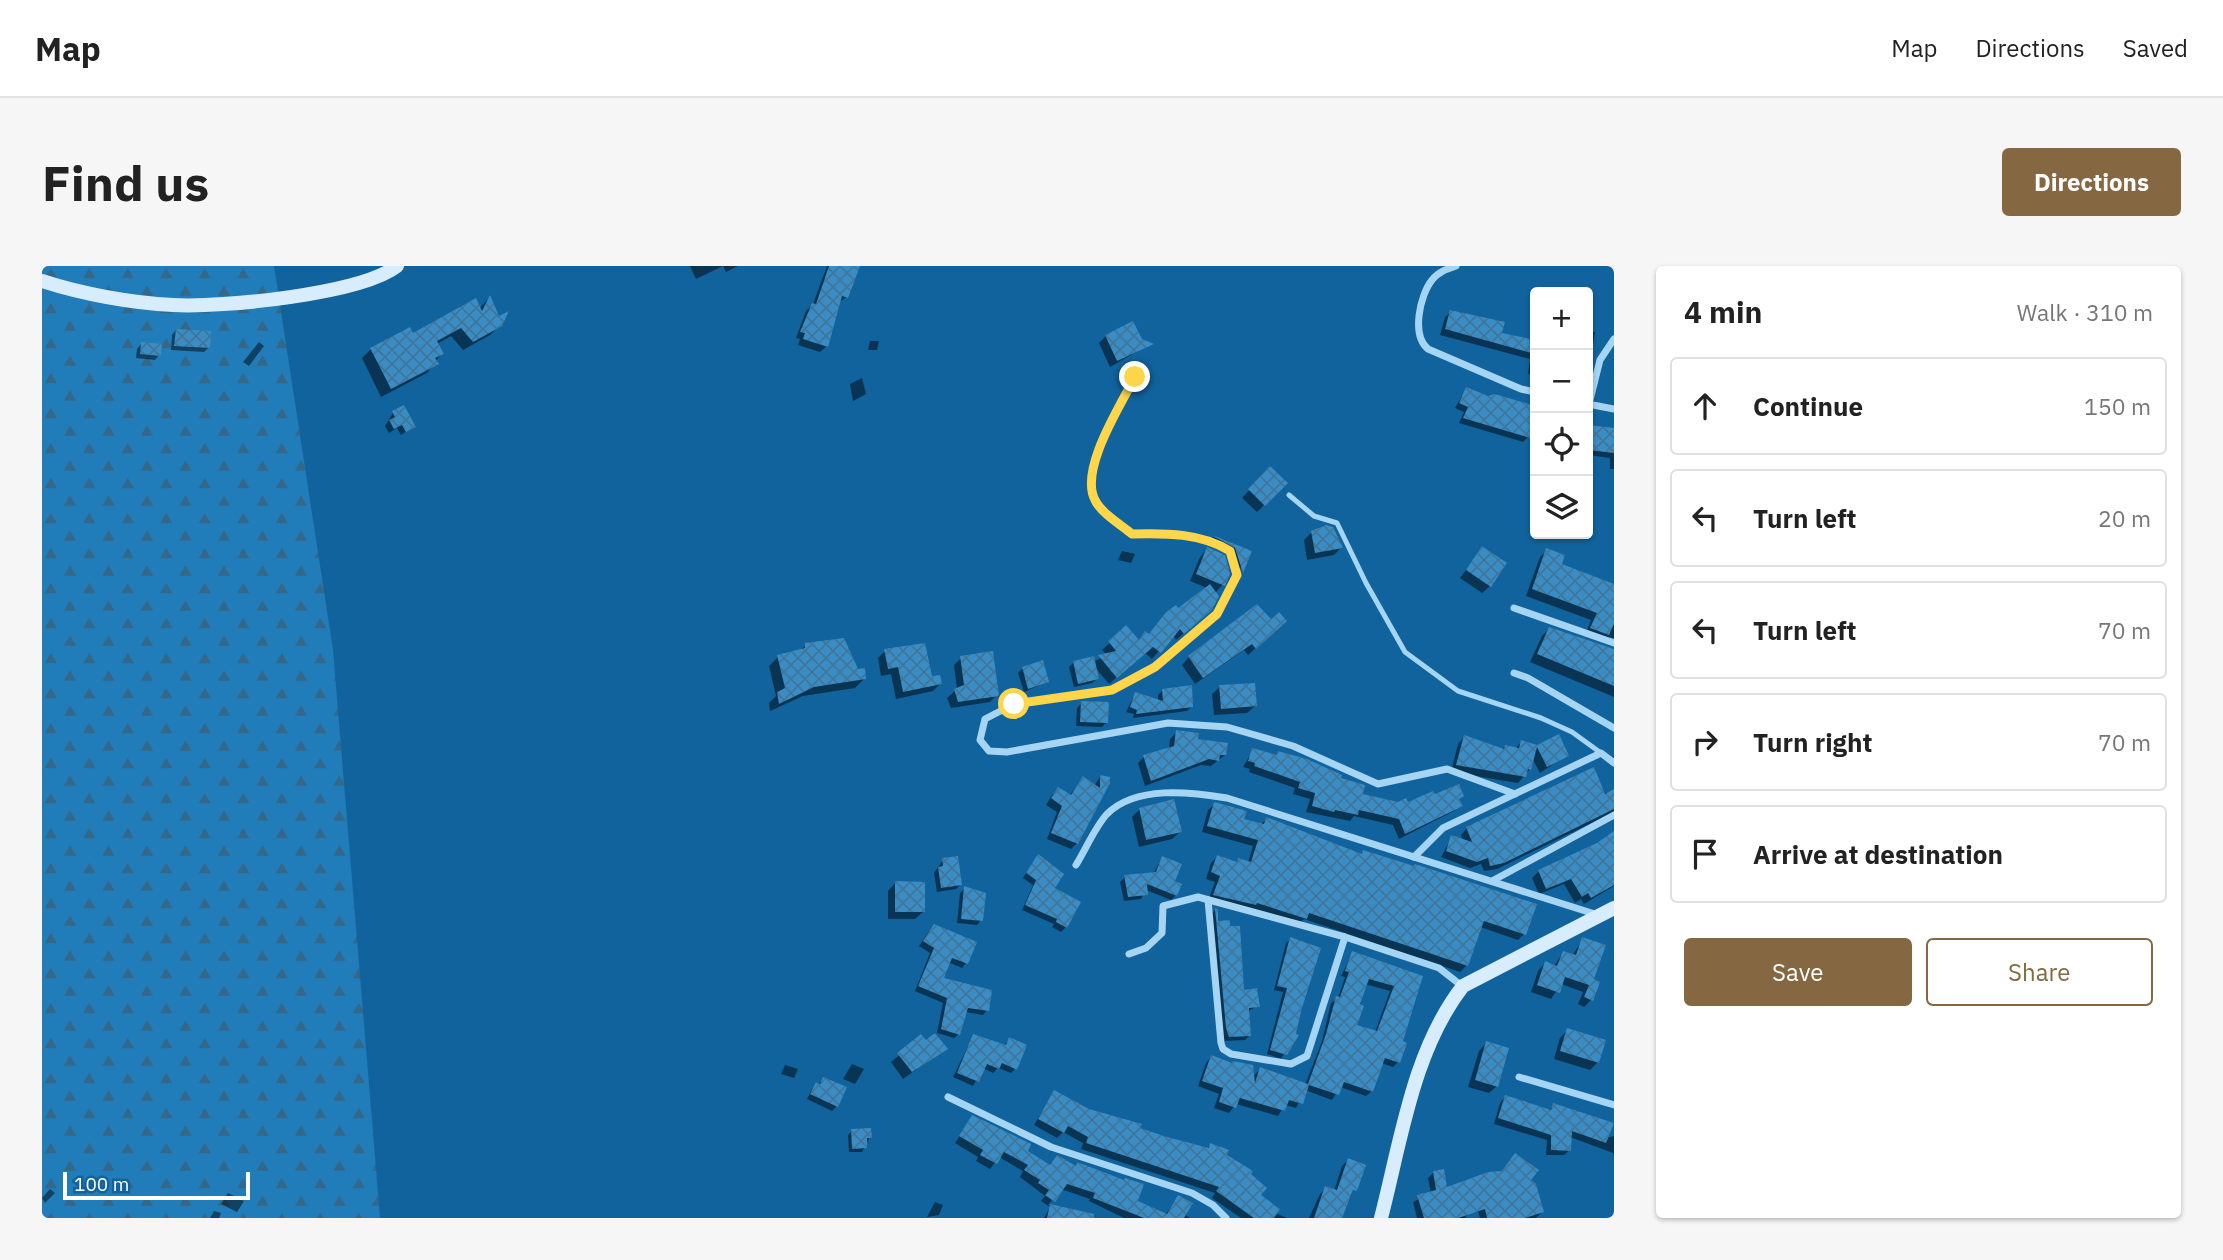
<!DOCTYPE html>
<meta charset="utf-8">
<style>
:root{--surface:#fff;--page:#f6f6f6;--text:#222;--muted:#767676;--line:#e0e0e0;--accent:#856842}
body{margin:0;font-family:"IBM Plex Sans",sans-serif;background:var(--page);color:var(--text)}
.controls{position:absolute;right:21px;top:21px;display:grid;overflow:hidden;border-radius:7px;box-shadow:0 2px 5px #0004}
.controls button{width:63px;height:63px;display:grid;place-items:center;padding:0;border:0;border-bottom:2px solid var(--line);background:var(--surface);color:var(--text);font:35px sans-serif}
.scale{position:absolute;left:21px;bottom:18px;width:187px;box-sizing:border-box;padding-left:7px;border:4px solid #fff;border-top:0;font-size:19px;line-height:24px;white-space:nowrap;color:#fff;-webkit-text-stroke:5px #11639d;paint-order:stroke}
.stop{position:absolute;width:21px;height:21px;margin:-16px;border:5px solid #ffd54a;border-radius:50%;background:#fff}
.stop.end{background:#ffd54a;border-color:#fff;box-shadow:0 2px 7px #0008}
.list{margin:0;padding:0;list-style:none}
h2{display:flex;justify-content:space-between;align-items:center;height:91px;margin:0;padding:0 28px;font-size:30px}
h2 small{font-size:23px;font-weight:400;color:var(--muted)}
.list li{display:grid;grid-template-columns:46px 1fr auto;gap:21px;align-items:center;box-sizing:border-box;height:98px;margin:0 14px 14px;padding:0 14px;border:2px solid var(--line);border-radius:7px}
.list b{display:block;font-size:26px;white-space:nowrap}
.list em{font-size:23px;font-style:normal;color:var(--muted)}
.actions{display:flex;gap:14px;padding:21px 28px}
.actions a{flex:1;padding:16px 0;border:2px solid var(--accent);border-radius:7px;text-align:center;font-size:24px;color:var(--accent)}
.actions .main{background:var(--accent);color:#fff}
.icon{flex:none;width:38px;height:38px;fill:none;stroke:currentColor;stroke-width:2;stroke-linecap:round;stroke-linejoin:round}
.map{position:relative;flex:none;width:1572px;height:952px;overflow:hidden;border-radius:7px}
header{display:flex;align-items:center;gap:42px;box-sizing:border-box;height:98px;padding:0 35px;background:var(--surface);border-bottom:2px solid var(--line)}
header strong{font-size:33px}
nav{display:flex;gap:38px;margin-inline-start:auto;font-size:24px}
.intro{display:flex;align-items:center;justify-content:space-between;box-sizing:border-box;height:168px;padding:0 42px}
h1{margin:0;font-size:49px}
.button{padding:18px 32px;border-radius:7px;background:var(--accent);color:#fff;font-size:24px;font-weight:700}
main{display:flex;gap:42px;padding:0 42px}
aside{flex:1;background:var(--surface);border-radius:7px;box-shadow:0 2px 5px #0004}
.map>svg:first-child{display:block}
</style>
<header>
<strong>Map</strong>
<nav><a>Map</a><a>Directions</a><a>Saved</a></nav>
</header>
<div class="intro"><h1>Find us</h1><a class="button">Directions</a></div>
<main>
<div class="map">
<svg width="1572" height="952" viewBox="0 0 1572 952">
<defs>
<pattern id="forest-firs" width="22" height="20" patternUnits="userSpaceOnUse" patternTransform="scale(1.75)"><rect width="22" height="20" fill="#207dba"/><path d="M5 1l3.5 6h-7zM16 11l3.5 6h-7z" fill="#346788"/></pattern>
<pattern id="building-cross-hatch" width="8" height="8" patternUnits="userSpaceOnUse" patternTransform="scale(1.75)"><rect width="8" height="8" fill="#3a8dc4"/><path d="M0 0l8 8M0 8l8-8" fill="none" stroke="#40769a"/></pattern>
</defs>
<rect width="100%" height="100%" fill="#11639d"/>
<path fill="url(#forest-firs)" d="M0 0H232L291 384 338 952H0Z"/>
<g fill="#0007" fill-rule="evenodd">
<path d="M648 0H681L654 13Z"/>
<path d="M681 0H696L684 6Z"/>
<path d="M785 0H816L805 31 797 36 785 80 778 86 756 79 758 73 754 72 764 45 771 38Z"/>
<path d="M447 32 458 59 448 69 421 84 409 70 395 78 400 87 385 107 339 131 320 92 329 83 437 43Z"/>
<path d="M1409 46 1458 68 1493 76V109L1486 108 1488 93 1398 69 1403 51Z"/>
<path d="M134 64 166 82 162 86 129 84 130 69Z"/>
<path d="M1546 65 1553 66 1546 110Z"/>
<path d="M1064 70 1099 75 1109 78 1068 101 1057 77Z"/>
<path d="M828 75H837L835 84H826Z"/>
<path d="M217 76 222 80 207 100 201 96Z"/>
<path d="M99 78 117 89 113 94 94 92 95 83Z"/>
<path d="M820 112 824 128 811 135 808 118Z"/>
<path d="M1424 123 1446 132 1453 130 1493 142V171L1487 170 1481 176 1417 157 1422 146 1413 142Z"/>
<path d="M351 147 372 160 359 169 355 162 347 167 343 160Z"/>
<path d="M1546 161 1572 164V203H1568V192L1546 189Z"/>
<path d="M1228 202 1244 217 1215 246 1200 232Z"/>
<path d="M1270 266 1299 282 1292 289 1265 294 1262 274Z"/>
<path d="M1171 271 1208 286 1193 312 1186 289 1164 277Z"/>
<path d="M1165 283 1181 318 1173 327 1161 351 1134 374 1131 369 1110 393 1103 387 1067 418 1052 400 1055 413 1050 417 1032 421 1027 401 1032 396H1051L1065 389 1060 384 1084 362 1096 376 1107 370 1165 322 1148 315 1158 291Z"/>
<path d="M1440 283 1448 320 1440 327 1418 312Z"/>
<path d="M1505 284 1518 299 1572 321V372L1543 369 1549 354 1484 330 1498 291Z"/>
<path d="M1080 285 1093 288 1089 297 1076 294Z"/>
<path d="M1235 362 1206 389 1202 384 1153 418 1140 399 1147 391Z"/>
<path d="M1507 363 1572 383V431L1488 396 1500 370Z"/>
<path d="M764 379 815 405 822 413 813 422 761 430 728 445 727 437 734 430 727 400 736 391 758 385Z"/>
<path d="M843 385 898 418 891 425 854 433 849 408 839 410 836 392Z"/>
<path d="M919 392 955 429 948 436 909 442 905 432 915 423 912 399Z"/>
<path d="M981 402 1005 416 982 426 976 407Z"/>
<path d="M1178 421 1213 440 1205 447 1172 449 1170 428Z"/>
<path d="M1120 425 1150 440 1145 445 1091 452 1092 448 1084 446 1093 428 1116 436V429Z"/>
<path d="M1040 437 1065 456 1060 461 1034 460 1035 442Z"/>
<path d="M1135 466 1183 489 1169 500 1159 499 1103 520 1096 497 1102 491 1127 483 1128 473Z"/>
<path d="M1422 471 1460 484 1463 480 1473 483 1479 476 1525 489 1498 507 1490 492 1488 503 1476 517 1409 506 1416 478Z"/>
<path d="M1211 484 1233 491 1237 487 1297 514 1319 529 1365 538 1392 530H1420L1416 534 1418 539 1412 545 1357 573 1351 559 1312 550 1308 555 1264 546 1268 533 1251 528 1253 522 1207 506 1208 503 1201 501Z"/>
<path d="M1058 511 1066 513 1035 577 1029 583 1005 573 1015 546 1004 539 1010 529 1017 523 1027 530 1041 512 1052 520Z"/>
<path d="M1572 525V546L1455 603 1442 605 1439 598 1428 602 1399 591 1410 571 1421 575 1419 569 1425 562Z"/>
<path d="M1173 538 1200 554 1218 559 1225 553 1319 589 1322 586 1482 668 1476 674 1438 661 1425 699 1418 706 1262 653 1257 658 1166 635 1173 616 1164 613 1169 597 1175 591 1193 597 1196 594 1206 597 1211 580 1160 566 1166 544Z"/>
<path d="M1098 543 1138 566 1130 573 1097 581 1090 551Z"/>
<path d="M1572 567V620L1542 638 1539 633 1533 637 1522 618 1497 628 1490 612 1497 605 1556 578Z"/>
<path d="M1120 592 1134 629 1129 634 1104 624 1099 633 1082 635 1078 616 1083 611 1111 608Z"/>
<path d="M901 594 919 618 914 623 895 626 892 607Z"/>
<path d="M992 595 1010 623 1024 661 1019 666 1010 661 1012 658 980 644 991 619 981 612Z"/>
<path d="M853 617 881 646 873 653H846V625Z"/>
<path d="M923 622 939 654 935 659 915 657 918 627Z"/>
<path d="M1173 644 1175 656 1201 726 1216 740 1206 745 1208 769 1203 774 1182 775 1180 768 1169 648Z"/>
<path d="M887 665 924 697 920 702 906 696 899 713 945 744 941 749 923 746 917 768 912 772 895 767 901 737 873 725 888 687 877 680Z"/>
<path d="M1249 673 1252 769 1239 793 1225 788 1241 726 1232 724 1244 677Z"/>
<path d="M1541 673 1549 714V734L1542 741 1536 738 1541 726 1519 718 1509 733 1489 726 1496 705 1503 697 1512 700 1521 687 1530 690Z"/>
<path d="M1311 687 1379 711 1359 776 1356 796 1351 801 1339 797 1330 825 1324 830 1298 821 1290 834 1263 824 1254 842 1243 839 1236 850 1194 838 1187 847 1172 842 1177 828 1156 820 1164 797 1169 791 1210 811 1219 803 1263 819 1280 775 1289 737 1296 732 1303 711 1299 710ZM1323 718 1348 725 1333 766 1313 760Z"/>
<path d="M1526 764 1556 796 1548 804 1512 793 1518 772Z"/>
<path d="M931 770 962 780 967 773 973 803 969 807 956 802 951 807 941 802 931 820 911 811Z"/>
<path d="M879 771 884 777 903 783 861 813 849 796Z"/>
<path d="M1444 777 1455 820 1447 827 1426 821 1437 785Z"/>
<path d="M810 798 822 803 813 818 801 813Z"/>
<path d="M743 799 756 803 752 812 739 808Z"/>
<path d="M782 813 795 840 790 845 765 833 770 823Z"/>
<path d="M1012 826 1047 845 1096 863 1165 883 1169 879 1206 908 1216 930 1233 947 1245 952H1199L1170 932 1173 927 1039 883 1041 877 1021 866 1015 872 992 859Z"/>
<path d="M1463 831 1507 845 1512 839 1564 872 1572 870V890L1571 887 1528 871V884L1522 889H1504L1505 874 1452 858 1458 837Z"/>
<path d="M930 852 1007 900 1033 901 1036 898 1094 936 1123 949 1137 931 1142 948 1148 952H1082L1047 935 1048 933 1019 923 1006 939 1034 945 1032 952H1002L1008 941 999 935 1003 930 978 911 981 905 957 891 948 903 934 895 936 891 913 877Z"/>
<path d="M810 865 828 871 820 886H807L806 869Z"/>
<path d="M1306 894 1322 900 1299 952H1267L1278 928 1284 922 1292 925 1300 900Z"/>
<path d="M1392 906 1404 923 1423 917 1424 952H1375L1371 936 1389 927 1386 912Z"/>
<path d="M1487 915 1500 946 1494 952H1438L1428 919Z"/>
<path d="M8 923 13 927 3 937 0 932Z"/>
<path d="M186 927 202 935 195 946 179 938Z"/>
<path d="M893 936 901 939 897 949 885 951Z"/>
<path d="M172 945 179 947 177 952H168Z"/>
</g>
<g fill="url(#building-cross-hatch)" fill-rule="evenodd">
<path d="M787 0H818L806 32 800 30 786 81 761 73 763 67 758 66 770 37 774 38Z"/>
<path d="M448 29 457 50 467 45 460 60 431 76 419 62 395 75 402 88 393 92 397 98 349 123 328 82 368 61 371 67 434 32 440 45Z"/>
<path d="M1408 44 1463 56 1460 67 1493 74V88L1403 63Z"/>
<path d="M1091 55 1100 73 1112 78 1075 95 1063 69Z"/>
<path d="M134 63 169 65 168 82 132 80Z"/>
<path d="M99 76 120 78 119 90 98 88Z"/>
<path d="M1424 121 1446 130 1453 128 1493 140V156L1488 172 1421 152 1426 141 1417 137Z"/>
<path d="M362 139 374 161 364 166 360 159 352 163 347 154 353 151 350 145Z"/>
<path d="M1546 159 1572 162V187L1546 184Z"/>
<path d="M1228 200 1246 217 1223 240 1206 223Z"/>
<path d="M1284 259 1291 261 1301 282 1273 287 1269 265Z"/>
<path d="M1170 269 1210 285 1201 307 1193 282Z"/>
<path d="M1440 280 1465 297 1449 321 1424 304Z"/>
<path d="M1165 281 1183 289 1188 308 1183 320 1154 308Z"/>
<path d="M1504 282 1523 289 1520 298 1572 318V358L1567 369 1548 362 1555 347 1490 323Z"/>
<path d="M1168 318 1177 330 1170 344 1142 368 1138 363 1119 387 1111 381 1075 412 1056 389 1074 385 1066 375 1084 359 1097 374 1103 365 1107 368 1124 346 1134 339 1136 342Z"/>
<path d="M1215 338 1229 353 1237 346 1245 355 1214 383 1210 378 1161 412 1146 390Z"/>
<path d="M1507 361 1572 383V420L1495 388Z"/>
<path d="M802 372 816 403 823 402 824 413 772 421 737 438 735 426 743 422 735 389 763 382V377Z"/>
<path d="M883 377 890 410 898 409 900 418 861 426 856 401 846 403 842 383Z"/>
<path d="M951 385 957 430 916 436 912 423 922 419 918 390Z"/>
<path d="M1052 390 1057 413 1036 418 1031 395Z"/>
<path d="M1001 394 1007 416 986 423 980 401Z"/>
<path d="M1213 417 1215 440 1179 443 1177 419Z"/>
<path d="M1150 419 1151 441 1094 448 1095 444 1088 441 1093 426 1121 435 1120 423Z"/>
<path d="M1039 435 1067 436 1066 457 1038 456Z"/>
<path d="M1134 464 1157 467 1156 473 1186 477 1184 489H1178L1177 495 1167 493 1109 515 1101 489 1132 480Z"/>
<path d="M1517 468 1527 490 1505 501 1495 481 1489 504 1486 503 1484 511 1414 499 1422 469 1462 483 1463 479 1477 482 1479 474 1495 479Z"/>
<path d="M1210 482 1235 489 1236 485 1265 493 1300 509 1299 512 1323 519 1321 528 1356 536 1364 532 1366 536 1391 525 1393 528 1417 518 1422 530 1417 533 1421 540 1363 568 1357 553 1317 544 1316 549 1293 544 1292 546 1270 540 1273 527 1256 522 1258 516 1212 500 1213 497 1206 495Z"/>
<path d="M1552 501 1563 528 1572 523V543L1462 597 1448 600 1446 592 1435 596 1404 585 1409 569 1430 576 1424 561Z"/>
<path d="M1058 509 1068 511V517L1036 578 1009 567 1020 540 1009 532 1016 521 1029 529 1041 510 1058 522Z"/>
<path d="M1132 533 1140 566 1104 574 1097 542Z"/>
<path d="M1172 536 1205 545 1202 553 1222 558 1224 551 1320 588 1321 584 1372 600 1373 598 1495 638 1484 669 1442 655 1426 700 1267 647 1265 653 1215 637 1214 639 1171 629 1178 610 1169 606 1175 589 1195 596 1196 592 1209 596 1216 574 1165 560Z"/>
<path d="M1572 565V619L1549 632 1546 627 1540 631 1529 613 1504 623 1496 604 1555 577Z"/>
<path d="M996 588 1022 608 1013 622 1039 636 1025 662 1014 656 1015 653 983 639 994 614 984 607Z"/>
<path d="M916 590 920 619 899 622 896 601 901 600 900 592Z"/>
<path d="M1120 590 1140 598 1133 615 1140 618 1135 630 1105 618 1106 629 1086 631 1082 609 1114 606Z"/>
<path d="M853 615 883 616V646H853Z"/>
<path d="M922 620 944 627 941 655 919 653Z"/>
<path d="M1173 642 1176 643V655L1188 654V660H1198L1202 724 1215 722 1218 741 1207 742 1209 770 1187 771 1184 762Z"/>
<path d="M892 658 935 676 926 698 910 692 902 712 950 724 947 745 926 742 918 769 899 763 905 732 876 720 892 682 881 675Z"/>
<path d="M1248 671 1279 682 1259 745 1254 768 1257 769 1245 789 1228 784 1245 722 1235 720Z"/>
<path d="M1540 671 1564 679 1552 713 1558 716 1551 735 1542 731 1547 719 1523 711 1518 727 1495 719 1503 695 1515 700 1521 685 1534 689Z"/>
<path d="M1310 685 1381 710 1361 775 1365 777 1358 797 1343 792 1331 826 1302 816 1297 829 1267 819 1261 838 1247 834 1243 845 1198 832 1194 842 1177 836 1181 822 1160 815 1169 789 1190 797 1191 795 1211 799 1213 817 1218 801 1266 818 1284 768 1294 730 1298 731 1307 706 1303 705ZM1327 713 1352 720 1335 765 1315 759 1322 740 1318 738Z"/>
<path d="M1525 762 1564 774 1557 797 1518 785Z"/>
<path d="M893 767 906 783 870 806 855 787 879 768 884 774Z"/>
<path d="M931 768 964 779 967 771 985 779 975 804 960 797 957 803 945 798 937 816 915 807Z"/>
<path d="M1444 775 1467 782 1456 821 1433 814Z"/>
<path d="M781 811 805 821 796 841 768 828 774 816 778 818Z"/>
<path d="M1012 824 1047 843 1100 858 1098 862 1125 871 1167 882 1168 877 1187 884 1185 889 1211 905 1209 908 1225 922 1219 929 1238 943 1232 952H1212L1174 925 1177 921 1044 877 1046 871 1026 860 1022 867 996 853Z"/>
<path d="M1463 829 1509 844 1511 837 1572 857 1564 877 1530 865 1529 885 1509 884V869L1456 852Z"/>
<path d="M930 849 989 878 986 885 1008 899 1015 889 1034 900 1035 896 1082 914 1083 912 1102 918 1096 935 1125 948 1136 929 1151 937 1142 952H1102L1051 932 1053 927 1025 918 1013 936 1003 929 1007 924 996 917 998 914 982 904 986 899 962 886 955 898 938 889 941 884 917 870Z"/>
<path d="M829 862 830 872H825V882L810 883 809 863Z"/>
<path d="M1473 887 1497 904 1489 914 1494 918 1502 946 1483 952H1445L1443 943 1416 952H1382L1375 929 1394 924 1391 905 1402 903 1405 921 1446 906 1460 905Z"/>
<path d="M1306 892 1324 899 1315 925 1311 924 1300 952H1272L1283 920 1295 924Z"/>
<path d="M1008 938 1052 948V952H1005Z"/>
</g>
<g fill="none" stroke-linecap="round" stroke-linejoin="round">
<path stroke="#a6d5f4" stroke-width="5" d="M1247 229 1272 250 1295 257 1324 317 1363 386 1416 425 1499 452 1530 466 1559 487"/>
<g stroke="#a6d5f4" stroke-width="7">
<path d="M1414 0C1405 3 1396 6 1390 14 1378 29 1369 69 1386 83L1479 123 1493 126"/>
<path d="M1093 111C1078 140 1037 203 1053 234 1059 247 1079 259 1090 268 1124 267 1159 267 1188 285L1195 309 1175 348 1113 401 1070 424 972 438 943 453 938 474 947 485 965 486 1126 457 1185 461 1251 480 1336 518 1405 503 1473 528"/>
<path d="M1546 138 1572 143"/>
<path d="M1547 138 1558 94 1572 73"/>
<path d="M1472 342 1572 377"/>
<path d="M1472 407 1486 412 1572 462"/>
<path d="M1372 591 1401 562 1559 487 1572 497"/>
<path d="M1034 599C1044 583 1053 561 1065 548 1094 519 1149 526 1185 532L1556 649"/>
<path d="M1450 615 1572 549"/>
<path d="M1166 634 1179 777 1181 783 1189 788 1249 798 1265 790 1303 671"/>
<path d="M1087 688 1104 682 1120 667 1121 640 1156 631 1303 671 1397 702 1420 720"/>
<path d="M1477 811 1572 839"/>
<path d="M906 831 1009 881 1150 927 1171 939 1184 952"/>
</g>
<g stroke="#d7edfd" stroke-width="14">
<path d="M0 15C39 28 90 37 131 39 180 42 319 28 355 0"/>
<path d="M1339 952C1359 875 1371 784 1421 720L1572 642"/>
</g>
</g>
<g fill="none" stroke-linecap="round" stroke-linejoin="round">
<path stroke="#ffd54a" stroke-width="9" d="M972 438 1070 424 1113 401 1175 348 1195 309 1188 285C1159 267 1124 267 1090 268 1079 259 1059 247 1053 234 1037 204 1078 140 1093 111"/>
</g>
</svg>
<div class="controls">
<button>+</button>
<button>−</button>
<button><svg class="icon" aria-label="locate" viewBox="0 0 24 24"><circle cx="12" cy="12" r="6"/><path d="M12 2v4M12 18v4M2 12h4M18 12h4"/></svg></button>
<button><svg class="icon" aria-label="layers" viewBox="0 0 24 24"><path d="M12 4l9 5-9 5-9-5zM3 14l9 5 9-5"/></svg></button>
</div>
<div class="scale">100 m</div>
<div class="stop" style="left:972px;top:438px"></div>
<div class="stop end" style="left:1093px;top:111px"></div>
</div>
<aside>
<h2>4 min<small>Walk · 310 m</small></h2>
<ul class="list">
<li><svg class="icon" aria-label="ahead" viewBox="0 0 24 24"><path d="M12 20V5M6 11l6-6 6 6"/></svg><div><b>Continue</b></div><em>150 m</em></li>
<li><svg class="icon" aria-label="left" viewBox="0 0 24 24"><path d="M17 20v-9H6M10 6l-5 5 5 5"/></svg><div><b>Turn left</b></div><em>20 m</em></li>
<li><svg class="icon" aria-label="left" viewBox="0 0 24 24"><path d="M17 20v-9H6M10 6l-5 5 5 5"/></svg><div><b>Turn left</b></div><em>70 m</em></li>
<li><svg class="icon" aria-label="right" viewBox="0 0 24 24"><path d="M7 20v-9h11M14 6l5 5-5 5"/></svg><div><b>Turn right</b></div><em>70 m</em></li>
<li><svg class="icon" aria-label="arrive" viewBox="0 0 24 24"><path d="M6 21V4h12l-3 4 3 4H6"/></svg><div><b>Arrive at destination</b></div></li>
</ul>
<div class="actions"><a class="main">Save</a><a>Share</a></div>
</aside>
</main>
